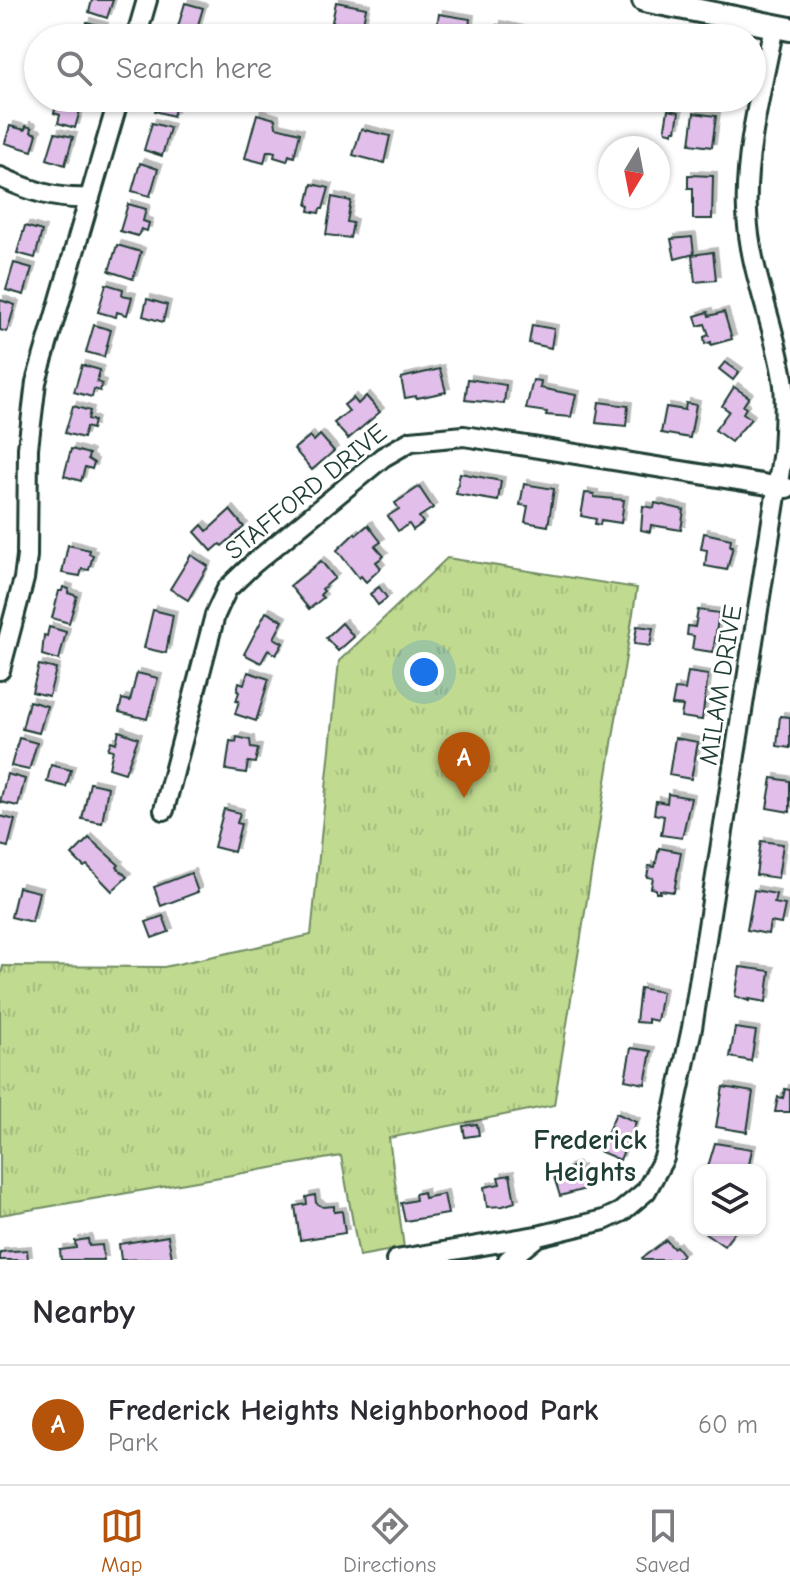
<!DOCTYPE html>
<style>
:root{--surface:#fff;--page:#f2f2f3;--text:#2b2b33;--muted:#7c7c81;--line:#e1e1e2;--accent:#b45309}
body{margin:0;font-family:"Comic Neue",sans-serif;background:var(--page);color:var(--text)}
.controls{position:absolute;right:24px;bottom:24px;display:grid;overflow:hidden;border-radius:16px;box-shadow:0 2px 6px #0004}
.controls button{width:72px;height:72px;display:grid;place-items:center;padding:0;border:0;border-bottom:2px solid var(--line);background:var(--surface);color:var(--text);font:40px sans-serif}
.compass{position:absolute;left:598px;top:136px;width:72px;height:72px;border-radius:50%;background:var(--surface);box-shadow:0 2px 6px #0004;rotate:190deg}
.you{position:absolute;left:424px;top:672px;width:28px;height:28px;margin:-20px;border:6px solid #fff;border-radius:50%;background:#1a73e8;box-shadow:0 0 0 12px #1a73e833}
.badge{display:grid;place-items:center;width:52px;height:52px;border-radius:50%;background:var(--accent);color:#fff;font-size:26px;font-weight:700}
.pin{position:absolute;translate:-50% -66px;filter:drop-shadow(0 2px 4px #0008)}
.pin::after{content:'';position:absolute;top:42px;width:28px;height:24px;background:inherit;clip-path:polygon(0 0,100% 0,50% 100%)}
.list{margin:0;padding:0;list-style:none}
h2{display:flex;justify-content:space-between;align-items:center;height:104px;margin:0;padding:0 32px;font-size:34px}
h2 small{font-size:26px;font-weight:400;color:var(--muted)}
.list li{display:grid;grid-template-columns:52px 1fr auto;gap:24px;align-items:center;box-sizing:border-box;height:120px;padding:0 32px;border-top:2px solid var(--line)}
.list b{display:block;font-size:30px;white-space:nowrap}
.list p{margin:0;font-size:26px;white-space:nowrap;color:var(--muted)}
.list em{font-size:26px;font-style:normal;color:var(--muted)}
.icon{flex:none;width:44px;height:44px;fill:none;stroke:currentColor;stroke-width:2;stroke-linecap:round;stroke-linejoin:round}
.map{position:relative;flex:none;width:790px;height:1260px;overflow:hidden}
.search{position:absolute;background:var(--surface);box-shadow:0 2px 6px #0004;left:24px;right:24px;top:24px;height:88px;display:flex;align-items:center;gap:20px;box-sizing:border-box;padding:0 28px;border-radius:44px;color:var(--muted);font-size:30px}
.sheet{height:224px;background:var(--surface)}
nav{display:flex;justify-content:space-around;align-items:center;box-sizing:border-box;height:112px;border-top:2px solid var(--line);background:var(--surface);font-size:22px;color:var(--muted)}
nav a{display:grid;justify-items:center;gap:4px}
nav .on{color:var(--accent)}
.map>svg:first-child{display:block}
</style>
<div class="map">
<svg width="790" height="1260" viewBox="0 0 790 1260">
<defs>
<pattern id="grass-tufts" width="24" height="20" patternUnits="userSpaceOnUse" patternTransform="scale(2)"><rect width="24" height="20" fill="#c0da90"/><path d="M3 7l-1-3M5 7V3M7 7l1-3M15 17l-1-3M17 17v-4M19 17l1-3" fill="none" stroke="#a5bc7d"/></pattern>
<filter id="shadow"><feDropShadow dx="4" dy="-4" stdDeviation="0" flood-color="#0004"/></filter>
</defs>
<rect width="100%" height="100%" fill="#fff"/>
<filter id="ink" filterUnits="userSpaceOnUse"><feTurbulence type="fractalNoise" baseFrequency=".0125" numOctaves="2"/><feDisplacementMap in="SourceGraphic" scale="16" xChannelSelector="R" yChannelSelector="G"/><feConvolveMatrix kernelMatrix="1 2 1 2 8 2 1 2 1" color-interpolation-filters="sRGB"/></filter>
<g filter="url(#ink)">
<path fill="url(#grass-tufts)" stroke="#708c62" stroke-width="2" d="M447 558 637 588 554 1105 389 1138 404 1248 359 1256 341 1156 0 1215V978L3 966 164 967 311 935 339 661Z"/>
<g fill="#e2bfea" stroke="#1f3d34" stroke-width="2" filter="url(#shadow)">
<path d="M92 0H113L107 18 89 12Z"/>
<path d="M336 2 366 8 362 28 355 26 353 33 347 32 348 25 332 22Z"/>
<path d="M185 3 203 8 195 35 177 30Z"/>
<path d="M439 14 470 19 468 38H435Z"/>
<path d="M87 22 104 27 101 38H82Z"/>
<path d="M497 25 529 32 527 38H482L484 30 496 33Z"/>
<path d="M65 98 83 100 75 128 58 123 60 115 54 113 57 103 63 104Z"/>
<path d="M159 98H178L173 116 155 111Z"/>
<path d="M291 98H337L335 109Z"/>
<path d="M668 110 679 112 676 130H673V133L666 131 665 128Z"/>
<path d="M694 113 716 116 712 147 690 144Z"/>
<path d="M257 114 275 119 276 127 300 133 294 157 289 155 287 161 274 157 275 152 271 151H267L264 163 245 158Z"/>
<path d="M152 123 170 128 162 156 144 150Z"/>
<path d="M10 126 25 130 26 126 32 128 31 132 37 134 32 151 5 143Z"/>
<path d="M361 129 390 136 384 163 353 155Z"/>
<path d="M55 133 73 137 65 165 47 159Z"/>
<path d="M140 163 158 169 150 196 132 191Z"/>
<path d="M688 175 713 176 712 219H693V188H688Z"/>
<path d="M312 184 329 188 323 209H320L319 213 309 211 310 206 307 205Z"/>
<path d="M332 197 351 201 347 222 353 223 350 238 326 235Z"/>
<path d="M128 204 146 209 143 221 149 223 147 231 141 229 138 236 120 231Z"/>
<path d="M25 226 42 231 35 258 17 253Z"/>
<path d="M692 237 694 254 675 259 671 239Z"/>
<path d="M117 245 141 252 133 279 109 271Z"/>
<path d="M713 252 716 280 695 282 692 255Z"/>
<path d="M14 263 32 268 24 295 6 290Z"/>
<path d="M106 284 123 289 122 295 132 297 127 315 117 312 116 317 98 312Z"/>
<path d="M147 299 167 305 163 322 143 316Z"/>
<path d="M0 300 15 305 7 332 0 330Z"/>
<path d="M708 312 709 316 724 312 732 339 711 345V342L705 344 704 337 709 335 705 324 698 326 695 316Z"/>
<path d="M94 325 111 330 104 357 86 352Z"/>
<path d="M532 325 554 329 551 348 529 343Z"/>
<path d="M725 362 739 372 733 380 719 369Z"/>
<path d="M82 365 100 370 97 382 102 384 100 391 94 389 92 397 74 392Z"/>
<path d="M440 369 446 392 417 398 416 396 405 398 401 378Z"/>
<path d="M468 379 506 385 504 404 465 400Z"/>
<path d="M533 380 541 381 540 388 576 395 571 417 546 415 547 412 526 409Z"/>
<path d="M734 387 749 397 743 406 746 408 743 413 751 419 731 442 715 430 729 411 722 406Z"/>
<path d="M366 396 380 412 348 439 334 423 349 411 344 405 353 398 358 404Z"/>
<path d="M599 402 628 406 626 426 596 423Z"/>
<path d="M686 403 696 405 690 438 661 433 666 407 685 410Z"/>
<path d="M73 406 90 411 88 419 94 421 92 429 86 427 83 438 65 433Z"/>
<path d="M320 435 334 451 312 470 294 449 310 436 314 441Z"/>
<path d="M71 449 89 454 88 459 94 463 92 469 85 467 81 481 64 476Z"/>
<path d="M460 473 501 481 498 501 456 494Z"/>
<path d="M524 484 554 489 548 526 525 522 528 506 520 505Z"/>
<path d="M419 487 433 508 419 517 423 523 413 530 409 524 398 531 388 516 399 509 395 503Z"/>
<path d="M585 493 594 494V497L624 500 621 523 601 520 600 525 595 524 596 519 581 516Z"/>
<path d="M655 503 684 510 681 530 651 525 650 532 641 530 643 506 654 508Z"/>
<path d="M230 510 244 527 222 546 220 544 212 551 195 532 202 525 207 531Z"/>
<path d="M368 525 381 542 375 546 384 556 376 562 381 568 366 582 361 576 359 578 337 550 355 533 356 535Z"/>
<path d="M704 533 731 539 730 546H733L727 570 705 566 707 550 701 549Z"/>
<path d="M68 545 90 550 89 554 93 555 89 570 82 569 80 576 62 573Z"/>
<path d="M191 555 208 566 188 600 170 589Z"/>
<path d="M321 561 335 578 322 589 324 591 320 595 323 598 309 609 290 586Z"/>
<path d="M63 587 69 589 68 593 77 596 69 623 52 618 59 591H62Z"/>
<path d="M379 587 387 598 378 605 370 594Z"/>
<path d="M153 610 173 615 166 653 144 648Z"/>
<path d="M698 610 719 613 713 652 692 649 694 636 687 635 688 626 695 627Z"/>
<path d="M266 612 283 621 274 638 283 643 276 655 268 650 261 663 244 654Z"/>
<path d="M342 623 354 637 338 651 326 638Z"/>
<path d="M637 626 653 628 650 646 634 644Z"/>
<path d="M49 627 66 632 59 660 42 655 44 635 47 636Z"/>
<path d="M39 665 56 669 49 696 32 692Z"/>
<path d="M248 672 269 679 256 721 235 714 239 701H236L239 692 237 691 239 682 244 684Z"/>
<path d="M688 672 708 675 702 720 681 717 683 706 672 705 675 689 685 690Z"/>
<path d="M137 673 158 678 147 719 119 712 122 699 130 701Z"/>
<path d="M29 701 47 706 39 733 22 729Z"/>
<path d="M780 716 790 717V748L777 746Z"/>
<path d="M119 731 138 738 125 773 109 768 113 750 108 749 111 741 116 743Z"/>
<path d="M237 737 250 740 251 748 258 749 255 763 248 762 246 773 226 770 230 741 236 742Z"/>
<path d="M19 738 37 743 29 770 11 766Z"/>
<path d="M675 738 698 742 691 779 669 775Z"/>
<path d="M51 765 71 770 66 787 47 782Z"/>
<path d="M7 774 25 779 18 806 0 802Z"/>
<path d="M772 778 790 781V812L767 808Z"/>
<path d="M90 783 108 787 102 823 82 819Z"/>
<path d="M668 794 691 798 682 838 661 835 664 816 654 814 656 801 667 803Z"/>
<path d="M224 809 240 813 237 823 241 824 234 852 214 847Z"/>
<path d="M0 816 15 820 8 847 0 845Z"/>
<path d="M89 838 119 865 117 867 127 877 112 891 87 865 84 867 72 855Z"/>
<path d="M761 841 783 844 778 878 756 875Z"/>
<path d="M659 848 681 852 674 892 660 890V893H656V889L651 888 653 878 647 877 649 866 655 867Z"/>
<path d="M191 873 198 892 161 906 154 887Z"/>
<path d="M18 887 39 892 32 922 11 917Z"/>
<path d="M754 890 776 894 774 903 785 905 781 924 770 922 768 934 747 930Z"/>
<path d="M163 916 169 932 152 938 146 922Z"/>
<path d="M740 967 770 971 766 1002 749 999V1001L735 996Z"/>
<path d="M640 988 662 992 657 1021 648 1019V1023L636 1022Z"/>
<path d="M735 1028 756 1031 751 1061 730 1057Z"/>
<path d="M631 1048 651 1051 645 1084 625 1080Z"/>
<path d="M723 1087 753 1092 747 1132 716 1127Z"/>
<path d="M785 1089 790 1090V1112H775L778 1097 783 1098Z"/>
<path d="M616 1113 636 1122 620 1160 599 1151Z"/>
<path d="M477 1124 479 1135 465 1137 463 1126Z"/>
<path d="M715 1143 752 1149 748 1170H707Z"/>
<path d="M575 1166 576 1170 579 1169 585 1189 560 1196 554 1177 567 1173 566 1169Z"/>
<path d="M510 1175 515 1202 503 1206 487 1207 484 1187 500 1184 498 1177Z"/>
<path d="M423 1192 424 1198 444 1194 448 1214 405 1221 401 1203 416 1200 415 1194Z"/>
<path d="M315 1195 316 1203 323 1207 334 1206V1212L342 1211 345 1233 300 1240 295 1206 307 1204 306 1197Z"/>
<path d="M701 1230H736L724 1246Z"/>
<path d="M168 1236 172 1258 121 1260 119 1244Z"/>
<path d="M88 1239 89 1246 102 1245 104 1260H61L60 1250 76 1248 75 1241Z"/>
<path d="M666 1240 673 1248 676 1246 683 1255 675 1260H643L642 1258Z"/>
<path d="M27 1250 28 1260H0V1252Z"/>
</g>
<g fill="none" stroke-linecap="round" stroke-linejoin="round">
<defs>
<g id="minor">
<path d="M136 38 147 0"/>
<path d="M0 177C31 191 56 200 90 198"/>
<path d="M0 670 24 579 27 556 28 448 36 382 119 98"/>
<path d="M164 810 215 615 227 589 253 564 383 457 411 441 464 436 787 488"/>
<path d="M396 1260 536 1236"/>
<path d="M508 1260 538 1236 604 1220 621 1212 646 1191 664 1158 692 1028 783 451C784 429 786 407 784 385 776 326 749 271 747 212 744 154 763 83 774 26"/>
</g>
<path id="major" d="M644 0 790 29"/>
</defs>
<use href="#minor" stroke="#1f3d34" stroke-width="24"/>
<use href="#major" stroke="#1f3d34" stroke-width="28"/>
<use href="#minor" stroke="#fff" stroke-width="18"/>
<use href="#major" stroke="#fff" stroke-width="22"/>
</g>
</g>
<g text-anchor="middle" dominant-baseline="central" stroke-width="6" stroke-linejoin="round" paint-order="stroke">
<g font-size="26" fill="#1f3d34" stroke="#fff">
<text transform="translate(306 492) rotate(-39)">STAFFORD DRIVE</text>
<text transform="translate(721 685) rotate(-81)">MILAM DRIVE</text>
</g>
<g font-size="28" font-weight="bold" fill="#1f3d34" stroke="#fff">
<text x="590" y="1140">Frederick<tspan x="590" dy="32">Heights</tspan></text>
</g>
</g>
</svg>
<div class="controls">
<button><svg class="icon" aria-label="layers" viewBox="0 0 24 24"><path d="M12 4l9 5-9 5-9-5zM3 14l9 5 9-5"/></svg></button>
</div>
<svg class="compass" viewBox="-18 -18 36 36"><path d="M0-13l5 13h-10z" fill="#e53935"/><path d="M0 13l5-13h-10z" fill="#7c7c81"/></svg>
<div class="you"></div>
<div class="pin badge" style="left:464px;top:798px">A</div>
<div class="search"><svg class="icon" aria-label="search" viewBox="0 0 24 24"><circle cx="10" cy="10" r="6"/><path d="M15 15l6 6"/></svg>Search here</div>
</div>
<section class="sheet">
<h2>Nearby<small></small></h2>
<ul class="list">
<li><span class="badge">A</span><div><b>Frederick Heights Neighborhood Park</b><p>Park</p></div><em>60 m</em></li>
</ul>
</section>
<nav>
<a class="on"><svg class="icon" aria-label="map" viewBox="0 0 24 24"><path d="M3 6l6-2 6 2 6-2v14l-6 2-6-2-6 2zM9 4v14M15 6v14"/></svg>Map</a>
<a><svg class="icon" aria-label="directions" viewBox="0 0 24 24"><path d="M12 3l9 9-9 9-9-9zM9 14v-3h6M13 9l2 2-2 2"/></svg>Directions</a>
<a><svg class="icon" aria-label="saved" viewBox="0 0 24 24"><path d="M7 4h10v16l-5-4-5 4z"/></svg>Saved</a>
</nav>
